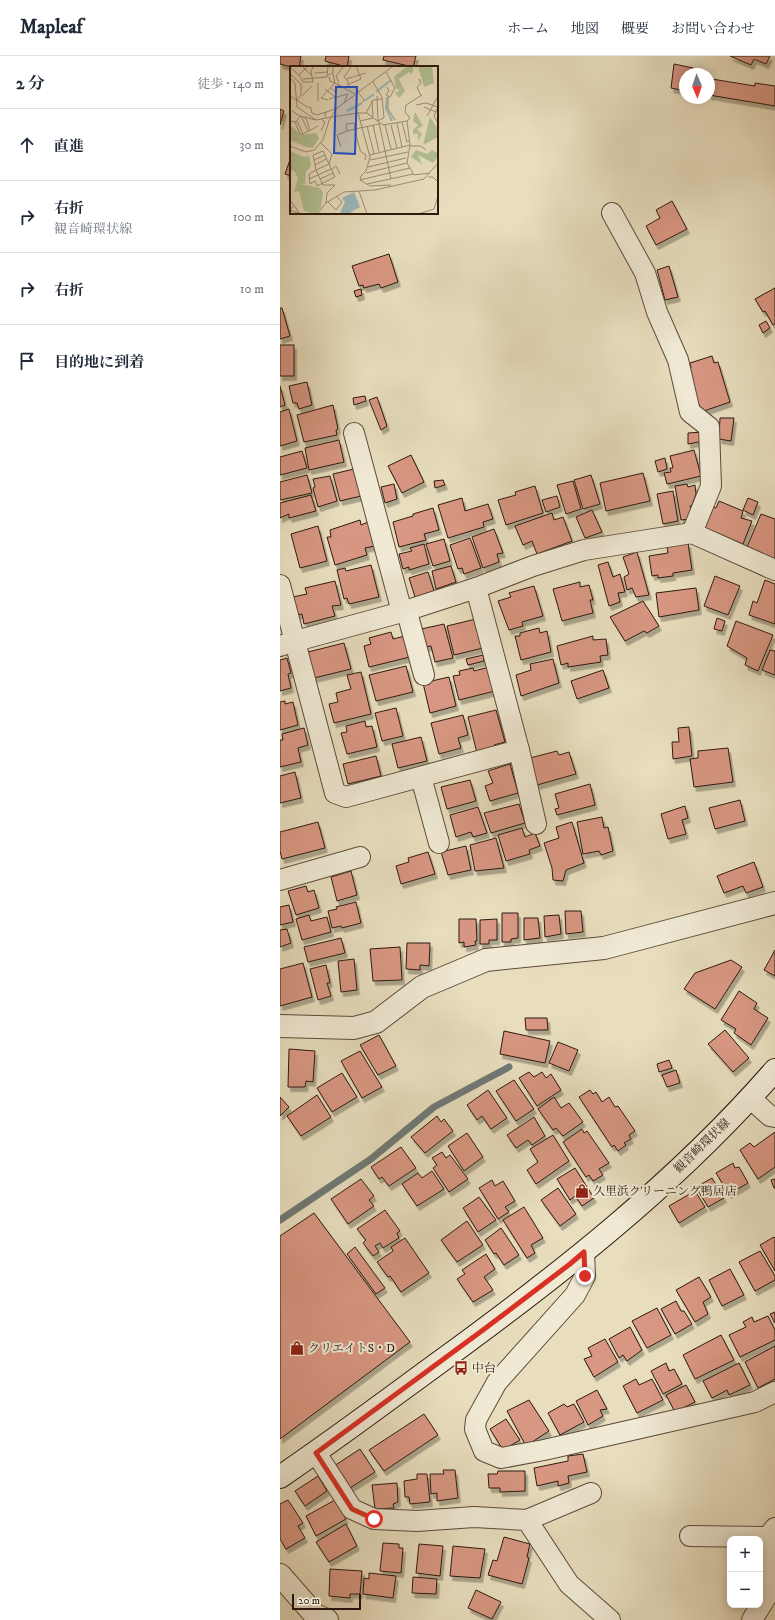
<!DOCTYPE html>
<html lang="ja">
<meta charset="utf-8">
<style>
:root{--surface:#fff;--page:#f2f2f3;--text:#1f2937;--muted:#747a83;--line:#e0e1e3}
body{margin:0;font-family:"IM FELL DW Pica","Noto Serif JP",serif;background:var(--page);color:var(--text)}
.controls{position:absolute;right:12px;bottom:12px;display:grid;overflow:hidden;border-radius:8px;box-shadow:0 2px 10px #0003}
.controls button{width:36px;height:36px;display:grid;place-items:center;padding:0;border:0;border-bottom:1px solid var(--line);background:var(--surface);color:var(--text);font:20px sans-serif}
.compass{position:absolute;left:399px;top:12px;width:36px;height:36px;border-radius:50%;background:var(--surface);box-shadow:0 2px 10px #0003;rotate:178deg}
.scale{position:absolute;left:12px;bottom:10px;width:69px;box-sizing:border-box;padding-left:4px;border:2px solid #2e190f;border-top:0;font-size:11px;line-height:14px;white-space:nowrap;color:#2e190f;-webkit-text-stroke:3px #f0ead5;paint-order:stroke}
.stop{position:absolute;width:12px;height:12px;margin:-9px;border:3px solid #d93025;border-radius:50%;background:#fff}
.stop.end{background:#d93025;border-color:#fff;box-shadow:0 1px 4px #0008}
.list{margin:0;padding:0;list-style:none}
h2{display:flex;justify-content:space-between;align-items:center;height:52px;margin:0;padding:0 16px;font-size:17px}
h2 small{font-size:13px;font-weight:400;color:var(--muted)}
.list li{display:grid;grid-template-columns:26px 1fr auto;gap:12px;align-items:center;box-sizing:border-box;height:72px;padding:0 16px;border-top:1px solid var(--line)}
.list b{display:block;font-size:15px;white-space:nowrap}
.list p{margin:0;font-size:13px;white-space:nowrap;color:var(--muted)}
.list em{font-size:13px;font-style:normal;color:var(--muted)}
.icon{flex:none;width:22px;height:22px;fill:none;stroke:currentColor;stroke-width:2;stroke-linecap:round;stroke-linejoin:round}
.map{position:relative;flex:none;width:495px;height:1564px;overflow:hidden}
header{display:flex;align-items:center;gap:24px;box-sizing:border-box;height:56px;padding:0 20px;background:var(--surface);border-bottom:1px solid var(--line)}
header strong{font-size:19px}
nav{display:flex;gap:22px;margin-inline-start:auto;font-size:14px}
main{display:flex}
aside{flex:1;background:var(--surface)}
.map>svg:first-child{display:block}
</style>
<header>
<strong>Mapleaf</strong>
<nav><a>ホーム</a><a>地図</a><a>概要</a><a>お問い合わせ</a></nav>
</header>
<main>
<aside>
<h2>2 分<small>徒歩 · 140 m</small></h2>
<ul class="list">
<li><svg class="icon" aria-label="ahead" viewBox="0 0 24 24"><path d="M12 20V5M6 11l6-6 6 6"/></svg><div><b>直進</b></div><em>30 m</em></li>
<li><svg class="icon" aria-label="right" viewBox="0 0 24 24"><path d="M7 20v-9h11M14 6l5 5-5 5"/></svg><div><b>右折</b><p>観音崎環状線</p></div><em>100 m</em></li>
<li><svg class="icon" aria-label="right" viewBox="0 0 24 24"><path d="M7 20v-9h11M14 6l5 5-5 5"/></svg><div><b>右折</b></div><em>10 m</em></li>
<li><svg class="icon" aria-label="arrive" viewBox="0 0 24 24"><path d="M6 21V4h12l-3 4 3 4H6"/></svg><div><b>目的地に到着</b></div></li>
</ul>
</aside>
<div class="map">
<svg width="495" height="1564" viewBox="0 0 495 1564">
<defs>
<filter id="shadow"><feDropShadow dx="2.5" dy="4.5" stdDeviation="0" flood-color="#0004"/></filter>
</defs>
<rect width="100%" height="100%" fill="#e8debe"/>
<filter id="stains"><feTurbulence type="fractalNoise" baseFrequency=".005" numOctaves="4"/><feColorMatrix values="0 0 0 0 .2 0 0 0 0 .09 0 0 0 0 .02 0 0 0 .5 -.17"/></filter>
<radialGradient id="worn" r=".72"><stop offset=".6" stop-color="#630" stop-opacity="0"/><stop offset="1" stop-color="#630" stop-opacity=".3"/></radialGradient>
<g fill="none" stroke-linecap="round" stroke-linejoin="round">
<path stroke="#6f7a77" stroke-width="7" d="M0 1164 91 1103 154 1051 229 1011"/>
</g>
<g fill="#d89782" stroke="#2e190f" filter="url(#shadow)">
<path d="M0 0H21L19 11H11L0 8Z"/>
<path d="M46 0H69L67 11 45 5Z"/>
<path d="M104 0H136L133 11 103 4Z"/>
<path d="M450 0H490L486 8 474 3 471 9Z"/>
<path d="M394 8 413 12 412 18H405V35L391 32Z"/>
<path d="M429 20H431L432 23 475 30V27L495 30V50L429 39Z"/>
<path d="M0 53 4 55 0 69Z"/>
<path d="M11 101V120L5 118Z"/>
<path d="M392 145 407 173 376 189 366 170 380 162 376 154Z"/>
<path d="M109 198 118 226 101 232 99 228 84 232 83 229 79 230 72 210Z"/>
<path d="M389 210 398 241 385 244 377 214Z"/>
<path d="M495 232V268L493 269 485 255 483 256 475 243Z"/>
<path d="M81 233 82 239 76 241 74 235Z"/>
<path d="M0 252H2L10 280 0 283Z"/>
<path d="M486 265 490 272 483 277 479 269Z"/>
<rect x="0" y="289" width="14" height="31"/>
<path d="M432 300 434 307 438 306 450 346 421 356 408 313 411 312 410 307Z"/>
<path d="M27 326 32 349 19 353 17 347H13L9 330Z"/>
<path d="M0 330 5 349 0 351Z"/>
<path d="M85 340 86 345 74 349 73 342Z"/>
<path d="M97 341 107 370 101 374 89 344Z"/>
<path d="M53 349 58 373 56 374 57 379 24 386 17 359Z"/>
<path d="M9 353 17 385 0 390V356Z"/>
<path d="M440 362H454L451 385 439 383Z"/>
<path d="M423 376 424 385 408 388V377Z"/>
<path d="M59 384 64 406 29 414 25 392Z"/>
<path d="M414 394 421 420 387 428 384 417 391 416 390 412H393L390 400Z"/>
<path d="M22 395 27 412 0 419V401Z"/>
<path d="M131 399 144 426 122 437 108 410Z"/>
<path d="M385 402 387 413 378 416 375 405Z"/>
<path d="M74 413 81 440 60 445 53 418Z"/>
<path d="M363 417 370 445 326 455 320 427Z"/>
<path d="M27 419 32 437 0 444V426Z"/>
<path d="M311 419 320 448 303 453 294 424Z"/>
<path d="M50 420 57 445 38 451 33 432 35 431 33 423Z"/>
<path d="M163 424 165 429 155 432 154 425Z"/>
<path d="M293 425 301 453 286 458 277 429Z"/>
<path d="M114 428 117 443 105 447 101 431Z"/>
<path d="M407 428 408 431 415 429 416 438 412 449 410 450 412 459 410 463 401 464 395 430Z"/>
<path d="M255 430 263 457 226 469 218 444 236 439 235 436Z"/>
<path d="M393 435 398 465 383 468 377 438Z"/>
<path d="M31 439 36 455 9 462V458L0 462V447Z"/>
<path d="M277 440 280 451 266 456 262 444Z"/>
<path d="M182 442 185 455 208 448 213 463 203 466 204 471 168 482 158 449Z"/>
<path d="M468 442 478 446 473 459 463 454Z"/>
<path d="M439 445 463 455 461 462 472 465 463 488 425 472 433 451 436 452Z"/>
<path d="M153 452 159 474 144 478 146 484 119 491 113 466 133 460V458Z"/>
<path d="M312 454 322 476 305 482 296 461Z"/>
<path d="M272 457 274 464 283 461 292 485 257 498 252 485 243 489 235 470Z"/>
<path d="M481 458 495 463V503L467 491Z"/>
<path d="M80 464 81 469 88 466 95 490 85 492 87 499 55 509 47 481H51L50 474Z"/>
<path d="M38 470 47 505 20 512 11 478Z"/>
<path d="M214 473 223 497 217 498 219 506 203 512 192 481Z"/>
<path d="M190 482 201 512 184 518 182 512 178 513 170 489Z"/>
<path d="M164 483 170 505 153 510 146 488Z"/>
<path d="M408 487 412 514 393 517V520L378 522V519L372 520 369 500 388 497 387 491Z"/>
<path d="M144 488 149 508 129 514V511L123 513 119 498 132 495 130 492Z"/>
<path d="M357 496 369 539 356 541 352 532 347 534 344 521 349 518 343 501Z"/>
<path d="M328 506 333 521 340 518 345 536 338 537 340 546 329 550 318 509Z"/>
<path d="M91 509 99 541 69 548 67 542 64 543 57 514 65 512 66 515Z"/>
<path d="M171 510 176 526 156 533 152 515Z"/>
<path d="M148 516 154 535 135 541 129 522Z"/>
<path d="M435 520 460 530 448 559 424 550Z"/>
<path d="M485 524 495 528V568L469 559 473 545 477 547Z"/>
<path d="M55 525 61 549 52 550 55 560 24 568 22 558 17 559 13 541 27 538 25 532Z"/>
<path d="M300 526V531L309 529 313 544H310L313 557 282 565 273 533Z"/>
<path d="M254 530 263 560 242 566 243 570 229 574 218 545 231 541 229 537Z"/>
<path d="M416 532 419 554 379 561 376 537Z"/>
<path d="M363 545 379 570 367 577 364 575 345 585 330 561Z"/>
<path d="M437 562 445 565 442 575 434 573Z"/>
<path d="M196 563 203 592 174 599 167 570Z"/>
<path d="M456 565 493 579 478 615 465 609 467 602 447 590Z"/>
<path d="M164 568 173 602 155 606 151 590 145 591 141 573Z"/>
<path d="M259 572 260 577 267 575 271 596 241 604 235 580H240V577Z"/>
<path d="M111 576 113 583 125 580 130 601 89 611 84 590 91 588 89 582Z"/>
<path d="M313 580V584L326 583 328 599 320 600 321 606 288 611V607L281 609 277 590Z"/>
<path d="M64 587 71 613 34 622 28 596Z"/>
<path d="M490 594 495 595V619L482 614Z"/>
<path d="M203 599 204 605 188 609 186 603Z"/>
<path d="M7 602 11 617 8 618 11 632 0 635V604Z"/>
<path d="M273 603 279 627 241 640 236 619 251 614 250 608Z"/>
<path d="M126 610 133 636 96 645 89 619Z"/>
<path d="M209 611 215 635 179 644 173 620 180 619 179 615 193 612 194 615Z"/>
<path d="M323 614 329 632 297 643 291 625Z"/>
<path d="M81 616 91 658 54 667 49 648 58 646 56 637 71 633 67 619Z"/>
<path d="M169 621 176 650 150 657 143 627Z"/>
<path d="M5 645V648L13 646 18 669 0 674V646Z"/>
<path d="M116 652 123 680 102 685 95 657Z"/>
<path d="M216 654 225 686 214 689 215 692 197 697 188 661Z"/>
<path d="M183 659 188 679 178 682 181 692 159 698 151 667Z"/>
<path d="M85 665 86 671 92 670 97 691 67 698 61 677 67 676 66 670Z"/>
<path d="M409 671 412 700 393 703 392 686H399L398 672Z"/>
<path d="M24 672 28 689 18 692 21 706 0 711V684H3L2 678Z"/>
<path d="M141 681 147 705 118 712 112 688Z"/>
<path d="M448 692 453 726 414 731 410 703 418 702V695Z"/>
<path d="M277 695 279 699 289 696 296 718 257 729 250 702Z"/>
<path d="M96 700 101 720 68 728 63 708Z"/>
<path d="M230 708 238 737 210 745 205 730 213 727 208 715Z"/>
<path d="M15 716 21 742 0 747V720Z"/>
<path d="M190 724 196 745 167 753 161 731Z"/>
<path d="M310 728 315 749 277 759 275 753 279 752 275 738Z"/>
<path d="M460 744 465 765 435 773 429 752Z"/>
<path d="M239 748 245 767 211 777 204 757Z"/>
<path d="M405 750 408 762 402 764 406 778 388 783 381 758Z"/>
<path d="M198 751 207 777 193 781 191 776 176 781 170 759Z"/>
<path d="M322 761 324 772 328 771 333 795 321 799 319 795 303 798 297 766Z"/>
<path d="M38 766 45 792 2 803 0 795V776Z"/>
<path d="M292 766 304 807 286 814 283 825 273 824 272 812 264 787 279 782 276 771Z"/>
<path d="M242 772 245 781 255 777 260 790 249 794 250 798 226 805 218 779Z"/>
<path d="M216 782 224 812 195 815 190 789Z"/>
<path d="M186 790 191 814 168 819 161 796Z"/>
<path d="M148 796 155 818 121 828 116 810 129 806 128 802Z"/>
<path d="M474 806 483 831 466 837 463 830 444 837 437 820Z"/>
<path d="M71 815 77 839 57 845 51 821Z"/>
<path d="M26 830 28 836 34 834 39 852 16 859 8 835Z"/>
<path d="M76 846 81 867 62 872 61 870 52 872 48 855 57 853 56 851Z"/>
<path d="M9 849 13 866 0 869V851Z"/>
<path d="M285 855H301L303 876 286 878Z"/>
<path d="M222 857H238V882L231 883V886H222Z"/>
<path d="M29 859 31 865 47 861 51 876 22 884 16 863Z"/>
<path d="M279 859 281 878 265 881 264 860Z"/>
<path d="M244 862H258L260 882 244 884Z"/>
<path d="M179 863H196L197 885H195L196 889 184 891V886L179 887Z"/>
<path d="M217 863V884H209V888H200V864Z"/>
<path d="M7 873 11 887 0 891V874Z"/>
<path d="M61 882 65 897 28 906 24 891Z"/>
<path d="M127 887H150L149 910 140 909V914L126 913Z"/>
<path d="M120 891 122 924 93 925 90 893Z"/>
<path d="M495 894V920L484 914Z"/>
<path d="M74 903 77 934 61 936 58 905Z"/>
<path d="M451 904 462 911 435 953 404 933 415 917Z"/>
<path d="M23 907 32 941 0 950V913Z"/>
<path d="M46 909 50 927H47L51 940 38 944 30 913Z"/>
<path d="M459 935 477 947 474 953 488 962 471 989 454 977 456 973 441 964Z"/>
<path d="M245 962H267L268 974H246Z"/>
<path d="M445 974 469 1002 453 1016 428 988Z"/>
<path d="M224 975 270 985 265 1007 220 998Z"/>
<path d="M99 979 116 1010 98 1019 80 989Z"/>
<path d="M278 986 298 994 289 1015 269 1007Z"/>
<path d="M9 993 35 995 33 1026 26 1025 25 1031H8Z"/>
<path d="M80 995 102 1031 82 1042 61 1005Z"/>
<path d="M389 1004 392 1012 379 1016 377 1008Z"/>
<path d="M396 1014 400 1027 387 1031 382 1019Z"/>
<path d="M249 1016 254 1021 262 1016 266 1022 271 1018 281 1034 257 1050 239 1022Z"/>
<path d="M62 1017 77 1041 52 1056 37 1032Z"/>
<path d="M234 1024 254 1053 236 1065 216 1035Z"/>
<path d="M208 1034 227 1062 211 1073 202 1060 197 1064 187 1049Z"/>
<path d="M310 1034 313 1038 316 1036 322 1046 329 1041 335 1051 338 1050 355 1075 349 1079 351 1083 344 1087 346 1089 338 1095 334 1089 332 1091 299 1041Z"/>
<path d="M37 1039 51 1061 21 1080 7 1060Z"/>
<path d="M0 1041 9 1051 0 1060Z"/>
<path d="M274 1041 281 1052 289 1047 303 1066 283 1080 276 1072 273 1074 258 1053Z"/>
<path d="M157 1060 161 1066 164 1063 173 1075 145 1097 131 1081Z"/>
<path d="M254 1061 265 1080 252 1089 248 1084 236 1092 227 1079Z"/>
<path d="M302 1073 304 1077 307 1075 329 1107 319 1113 323 1119 313 1125 309 1119 306 1121 283 1086Z"/>
<path d="M495 1076V1111L478 1123 460 1094 470 1087 474 1091Z"/>
<path d="M187 1077 203 1101 184 1115 168 1090Z"/>
<path d="M273 1079 289 1105 256 1128 247 1114 258 1106 250 1093Z"/>
<path d="M121 1091 136 1112 109 1130 102 1121 99 1123 91 1111Z"/>
<path d="M162 1096 166 1102 170 1099 188 1123 169 1136 153 1112 157 1109 152 1102Z"/>
<path d="M453 1107 455 1112 459 1111 468 1127 449 1138 436 1117Z"/>
<path d="M295 1112 314 1142 302 1150 295 1140 290 1144 277 1123Z"/>
<path d="M152 1115 164 1133 137 1150 122 1128 138 1117 142 1122Z"/>
<path d="M432 1122 444 1142 428 1151 416 1131Z"/>
<path d="M81 1123 94 1140 89 1144 94 1150 68 1168 51 1143Z"/>
<path d="M495 1123V1132H494L491 1124Z"/>
<path d="M212 1124 215 1130 223 1125 235 1145 225 1151 229 1156 218 1163 199 1132Z"/>
<path d="M278 1132 296 1158 280 1170 261 1144Z"/>
<path d="M415 1135 425 1151 399 1167 389 1150Z"/>
<path d="M199 1141 216 1164 198 1176 183 1152Z"/>
<path d="M244 1151 263 1182 251 1189 255 1197 247 1202 223 1164Z"/>
<path d="M105 1154 120 1175 117 1177 119 1182 103 1192 100 1187 95 1190 99 1196 93 1200 83 1187 86 1184 77 1173Z"/>
<path d="M34 1157 130 1286 0 1383V1180Z"/>
<path d="M187 1165 203 1189 177 1206 161 1184Z"/>
<path d="M221 1172 239 1199 224 1209 216 1197 214 1198 205 1184Z"/>
<path d="M494 1181 495 1182V1215L480 1189Z"/>
<path d="M125 1182 149 1217 121 1236 110 1220 108 1221 97 1206 113 1195 111 1191Z"/>
<path d="M75 1191 105 1232 96 1238 67 1198Z"/>
<path d="M480 1195 495 1220V1224L475 1235 459 1206Z"/>
<path d="M206 1198 215 1213 204 1221 213 1234 193 1246 177 1223 185 1218 182 1214Z"/>
<path d="M450 1213 464 1239 442 1250 429 1224Z"/>
<path d="M419 1221 431 1241 423 1246 428 1258 415 1266 396 1234Z"/>
<path d="M396 1245 401 1255H404L412 1268 395 1278 381 1253Z"/>
<path d="M377 1252 391 1279 367 1292 352 1265Z"/>
<path d="M495 1256V1267L490 1258Z"/>
<path d="M488 1260 495 1274V1284L460 1301 449 1279 466 1271 463 1266 472 1261 474 1266Z"/>
<path d="M350 1271 362 1294 347 1305 343 1299 339 1302 329 1283Z"/>
<path d="M441 1279 454 1304 415 1323 403 1299Z"/>
<path d="M325 1283 338 1306 314 1321 304 1303 312 1300 308 1292Z"/>
<path d="M495 1290V1323L478 1332 465 1306Z"/>
<path d="M386 1307 389 1315 394 1313 402 1328 383 1338 371 1315Z"/>
<path d="M459 1307 470 1329 449 1339 447 1334 432 1342 423 1325Z"/>
<path d="M356 1323 359 1329 372 1323 383 1344 357 1357 343 1330Z"/>
<path d="M406 1329 415 1346 395 1356 386 1339Z"/>
<path d="M317 1334 327 1353 320 1354 323 1360 308 1369 296 1345Z"/>
<path d="M249 1344 269 1375 246 1390 227 1355Z"/>
<path d="M284 1348 287 1351 294 1348 304 1366 280 1379 268 1357Z"/>
<path d="M144 1358 158 1379 104 1415 89 1394Z"/>
<path d="M226 1363 240 1384 223 1394 210 1373Z"/>
<path d="M80 1393 95 1416 70 1432 54 1410Z"/>
<path d="M303 1398 307 1416 288 1420 289 1427 278 1430V1425L257 1430 254 1412 288 1405V1400Z"/>
<path d="M163 1414H175L178 1442 157 1445V1437L151 1438 150 1418H164Z"/>
<path d="M218 1415H245V1435L220 1436V1432H209L208 1418H217Z"/>
<path d="M137 1418H147L150 1446 130 1448 129 1441H125L124 1425 137 1423Z"/>
<path d="M38 1420 47 1435 25 1450 15 1435Z"/>
<path d="M117 1427 118 1446 113 1448 114 1452 95 1453 92 1429Z"/>
<path d="M8 1444 23 1467 18 1470 25 1482 6 1493 0 1483V1448Z"/>
<path d="M55 1444 66 1463 36 1480 26 1460Z"/>
<path d="M66 1468 77 1490 49 1506 36 1486Z"/>
<path d="M224 1481 250 1488 247 1501 249 1502 242 1528 208 1519 213 1504 217 1505Z"/>
<path d="M103 1487 119 1488V1492H123L121 1517 100 1515Z"/>
<path d="M139 1488 163 1490 160 1520 136 1517Z"/>
<path d="M173 1490 205 1493 200 1522 170 1520Z"/>
<path d="M50 1513 82 1515 80 1538H70V1542L49 1540Z"/>
<path d="M89 1517 116 1520 113 1542 83 1538 84 1522 89 1523Z"/>
<path d="M133 1521 157 1523 156 1538 132 1537Z"/>
<path d="M196 1534 221 1546 212 1563 188 1552Z"/>
</g>
<g fill="none" stroke-linecap="round" stroke-linejoin="round">
<defs>
<g id="minor">
<path d="M74 377 122 556 128 560 144 619"/>
<path d="M412 477 495 514"/>
<path d="M0 529 55 737 66 741 239 694 196 532 122 556 16 585 0 590"/>
<path d="M196 532 253 510 304 494 412 477 431 430 429 371 410 356 398 304 377 256 365 217 332 157"/>
<path d="M239 694 256 768"/>
<path d="M141 721 159 787"/>
<path d="M0 824 80 801"/>
<path d="M470 1042 490 1060 495 1061"/>
<path d="M304 1196 305 1220 295 1239 217 1326 196 1364 195 1373 204 1395 221 1402 264 1394 475 1346 495 1336"/>
<path d="M36 1397 72 1453 94 1463 137 1465 194 1461 247 1464 289 1528 330 1564"/>
<path d="M247 1464 311 1437"/>
<path d="M410 1480 488 1481"/>
<path d="M472 1564 488 1538V1481L495 1472"/>
</g>
<g id="tertiary">
<path d="M0 970 74 972 96 966 142 931 206 904 324 892 495 847"/>
<path d="M0 1519 35 1559 47 1564"/>
</g>
<path id="secondary" d="M0 1421C53 1385 105 1346 157 1308 278 1220 397 1127 495 1014"/>
</defs>
<use href="#minor" stroke="#5c4a3b" stroke-width="22"/>
<use href="#tertiary" stroke="#5c4a3b" stroke-width="24"/>
<use href="#secondary" stroke="#2e190f" stroke-width="24"/>
<use href="#minor" stroke="#f0ead5" stroke-width="20"/>
<use href="#tertiary" stroke="#f0ead5" stroke-width="22"/>
<use href="#secondary" stroke="#f0ead5" stroke-width="22"/>
</g>
<g fill="none" stroke-linecap="round" stroke-linejoin="round">
<path stroke="#d93025" stroke-width="5" d="M94 1463 72 1453 36 1397 203 1274 290 1208 304 1196 305 1220"/>
</g>
<defs>
<symbol id="shop-bare" viewBox="-9 -9 18 18"><path d="M-5-2.5h2.3a2.7 3.5 0 0 1 5.4 0H5L5.5 6h-11ZM-1.5-2.5h3a1.5 2.3 0 0 0-3 0Z" fill="#8f2418" stroke="#f0ead5" stroke-width="2.5" paint-order="stroke"/></symbol>
<symbol id="bus-bare" viewBox="-9 -9 18 18"><path d="M-5-6H5V4H4V6H2V4H-2V6H-4V4H-5ZM-3.5-4V0h7V-4ZM-3.5 1.2v1.5H-2V1.2ZM2 1.2v1.5H3.5V1.2Z" fill="#8f2418" stroke="#f0ead5" stroke-width="2.5" paint-order="stroke"/></symbol>
</defs>
<g fill-rule="evenodd">
<use href="#shop-bare" x="292" y="1125" width="20" height="20"/>
<use href="#shop-bare" x="7" y="1282" width="20" height="20"/>
<use href="#bus-bare" x="171" y="1302" width="20" height="20"/>
</g>
<g text-anchor="middle" dominant-baseline="central" stroke-width="4" stroke-linejoin="round" paint-order="stroke">
<g font-size="12" fill="#2e190f" stroke="#f0ead5">
<text transform="translate(422 1090) rotate(-44)">観音崎環状線</text>
</g>
<g font-size="12" fill="#2e190f" stroke="#f0ead5" text-anchor="start">
<text x="313" y="1135">久里浜クリーニング鴨居店</text>
<text x="28" y="1292">クリエイトS・D</text>
<text x="192" y="1312">中台</text>
</g>
</g>
<g transform="translate(10 10)">
<rect width="148" height="148" fill="#e8debe"/>
<path d="M117 0H123V6L121 8 119 6 109 13 115 25 109 32 105 27 110 24 106 22 104 11ZM128 0H142L144 17 134 21ZM125 46 133 60 127 63 132 68 128 75V68H123V64L128 59 123 55ZM140 51 148 63V71L133 79ZM0 59 11 69 26 67 29 72 23 82 16 81 0 74ZM126 84 137 88 142 84 148 87V91L143 97 128 89 132 98 121 91ZM0 85 14 91 19 90 21 100 16 106 15 118H11L30 122 33 127 31 141 26 148 14 145 9 125 4 126 8 112 4 105 0 104Z" fill="#b3c294"/>
<path d="M64 126 70 141 58 148H46L50 147 55 136 52 132Z" fill="#9bbabc"/>
<path fill="none" stroke="#9bbabc" stroke-width="2" d="M86 26 101 14M97 31 96 42 102 55M74 35 84 28M57 45 72 37"/>
<path fill="none" stroke="#9e8f78" stroke-width="1" d="M12 0 21 9M62 0 54 11 58 15V20L66 22 69 26M0 1 9 9 18 0M96 6 105 22 100 31 96 29 99 25 97 21M25 7 37 6M0 8 11 18V29L7 34M43 8 45 17 65 28M9 9 13 16H23L21 5 24 0M38 9 43 7V0M0 12 5 17 7 41 26 54 41 51M13 13 37 11 38 0M56 13 76 7M130 15 129 13 131 17 127 21 131 30M83 16 92 31 94 52 87 55M28 17V35M49 17 46 10 54 0M59 18 71 13 66 0M41 22 45 26 49 18M35 23 45 31M68 26 74 34 72 36M0 30 19 42M12 30 22 20M87 30 88 55M98 31V43L105 54M39 33 58 28 54 37M38 34 31 32 45 17 40 15 39 11M82 35 83 51M126 39 136 37 148 41M20 40 22 47 27 49 36 46M134 41 146 46M148 41 144 50 148 57M68 47H77L93 59 117 55 120 79 117 97 124 109 140 107M76 47 83 34 92 33M10 50 26 54M11 50 18 65M15 50 20 64M137 50 148 30M35 51 36 46 46 43M41 51 68 47 80 91 76 105 71 110 70 114 80 120 101 119M31 53 35 56 31 65M0 55 6 56 10 50 2 45M7 55 13 68 28 60M70 55 83 52M117 55 120 52 115 46 116 39 132 29M5 56 10 68H13M112 56 117 76 119 75M89 57 101 113M107 57 112 81M83 59 89 86M95 59 101 83M101 59 107 82M77 60 84 88M31 77 42 88 39 98 26 104 33 119H45L37 127 36 137M0 80 16 86 24 84 33 74 39 55 46 43 103 0M120 80H131L136 84M51 81 47 69 57 65M33 85 45 111 27 120 25 115 20 118 19 108 26 104 23 89ZM80 89 120 79M24 94 35 89M75 94 76 89 70 85V83L68 77 65 63 64 57 56 58 57 65 65 63 89 58M80 94 118 86M25 99 36 93M78 101 116 92M42 103 46 100 50 108M76 107 117 97M138 111H143L148 116M19 113 41 103M30 113 43 107M70 114 120 102M77 118 123 108M69 125 77 148M0 134 10 148M38 136 46 144 52 136 47 131M4 139 0 144 8 147M27 148 36 137 54 126 85 124 134 113 148 97M128 148 144 143 148 130"/>
<path fill="#1d4ed8" fill-opacity="0.15" stroke="#1d4ed8" stroke-width="2" d="M46 21H67L65 88 44 87Z"/>
<rect width="148" height="148" fill="none" stroke="#2e190f" stroke-width="2"/>
</g>
<rect width="100%" height="100%" filter="url(#stains)"/>
<rect width="100%" height="100%" fill="url(#worn)"/>
</svg>
<div class="controls">
<button>+</button>
<button>−</button>
</div>
<svg class="compass" viewBox="-18 -18 36 36"><path d="M0-13l5 13h-10z" fill="#e53935"/><path d="M0 13l5-13h-10z" fill="#747a83"/></svg>
<div class="scale">20 m</div>
<div class="stop" style="left:94px;top:1463px"></div>
<div class="stop end" style="left:305px;top:1220px"></div>
</div>
</main>
